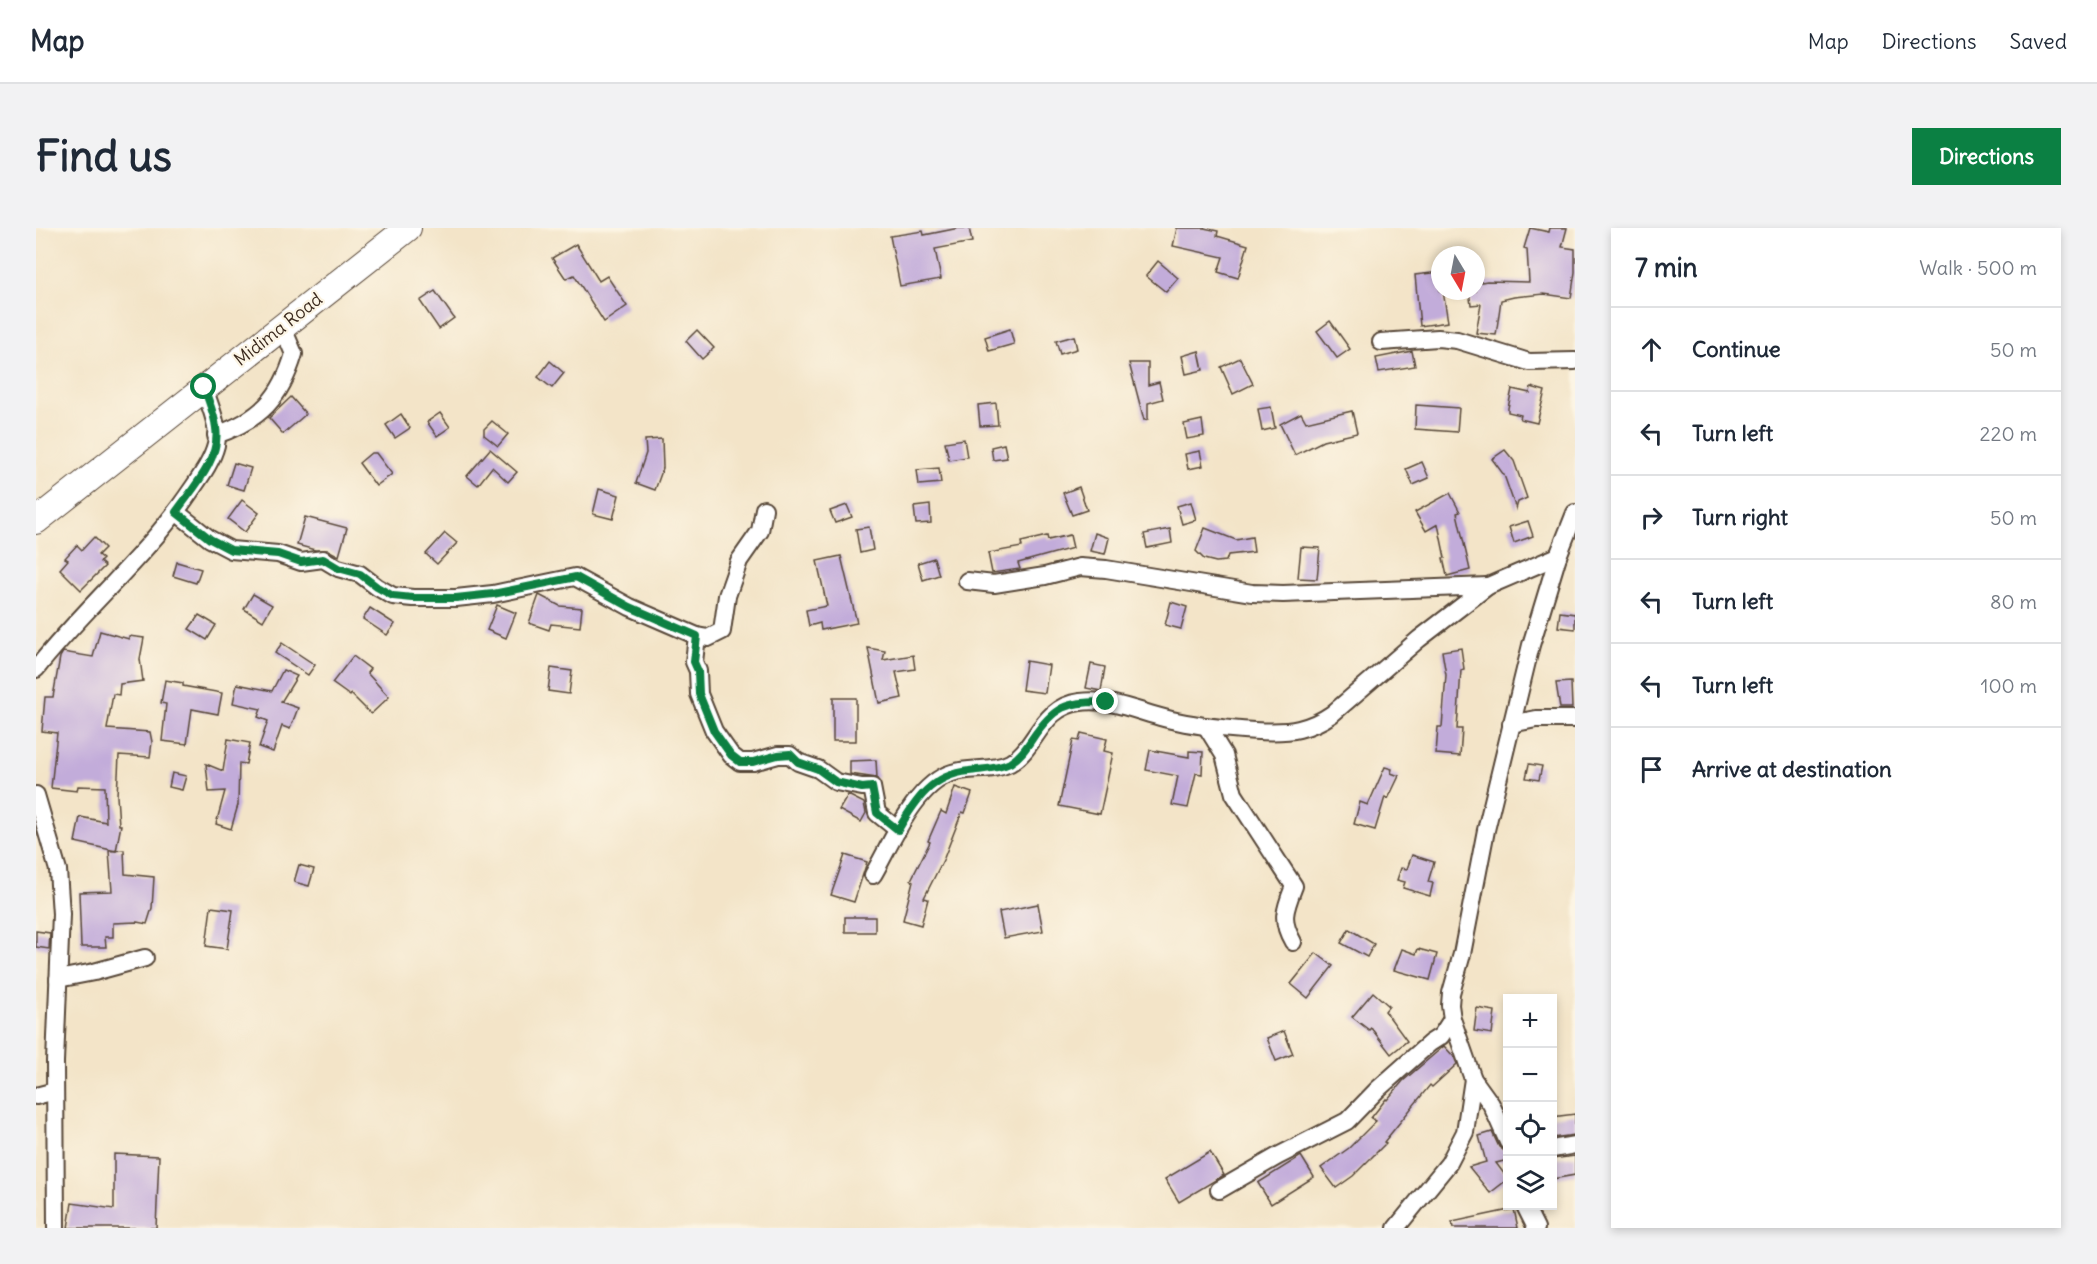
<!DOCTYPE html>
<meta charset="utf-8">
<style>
:root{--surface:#fff;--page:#f2f2f3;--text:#1f2937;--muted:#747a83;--line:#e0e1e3;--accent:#0b8043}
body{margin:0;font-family:Delius,sans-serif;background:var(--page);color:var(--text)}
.controls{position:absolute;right:18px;bottom:18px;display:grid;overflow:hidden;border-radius:0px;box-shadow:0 3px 9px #0003}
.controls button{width:54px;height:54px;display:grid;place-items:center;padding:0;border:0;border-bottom:2px solid var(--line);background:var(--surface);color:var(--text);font:30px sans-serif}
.compass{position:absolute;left:1395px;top:18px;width:54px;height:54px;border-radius:50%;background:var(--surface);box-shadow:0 3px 9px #0003;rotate:170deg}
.stop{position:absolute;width:18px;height:18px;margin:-14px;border:4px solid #0b8043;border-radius:50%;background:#fff}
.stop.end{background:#0b8043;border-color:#fff;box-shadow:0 2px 6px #0008}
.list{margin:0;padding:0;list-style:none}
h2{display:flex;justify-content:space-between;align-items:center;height:78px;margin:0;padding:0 24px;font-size:26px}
h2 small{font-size:20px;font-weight:400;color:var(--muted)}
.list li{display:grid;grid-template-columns:39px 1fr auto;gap:18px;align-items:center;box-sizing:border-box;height:84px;padding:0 24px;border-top:2px solid var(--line)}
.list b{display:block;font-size:22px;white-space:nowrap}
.list em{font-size:20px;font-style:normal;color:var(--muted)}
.icon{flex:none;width:33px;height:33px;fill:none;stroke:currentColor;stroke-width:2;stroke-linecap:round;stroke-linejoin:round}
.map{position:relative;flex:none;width:1539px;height:1000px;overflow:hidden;border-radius:0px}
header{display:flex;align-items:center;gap:36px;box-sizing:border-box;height:84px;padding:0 30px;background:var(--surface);border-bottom:2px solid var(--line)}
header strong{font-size:28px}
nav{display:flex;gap:33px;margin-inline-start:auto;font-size:21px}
.intro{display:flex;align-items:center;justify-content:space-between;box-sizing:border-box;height:144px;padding:0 36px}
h1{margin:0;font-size:42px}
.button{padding:15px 27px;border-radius:0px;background:var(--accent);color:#fff;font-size:21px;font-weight:700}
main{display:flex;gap:36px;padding:0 36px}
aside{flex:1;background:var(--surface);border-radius:0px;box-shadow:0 3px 9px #0003}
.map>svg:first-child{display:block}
</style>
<header>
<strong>Map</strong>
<nav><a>Map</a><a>Directions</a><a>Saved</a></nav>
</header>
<div class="intro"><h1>Find us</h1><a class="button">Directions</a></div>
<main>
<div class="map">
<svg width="1539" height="1000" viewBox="0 0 1539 1000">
<rect width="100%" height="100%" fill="#fcf5e5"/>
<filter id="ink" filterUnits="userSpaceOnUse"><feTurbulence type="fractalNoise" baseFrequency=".0167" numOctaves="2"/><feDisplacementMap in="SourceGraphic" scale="12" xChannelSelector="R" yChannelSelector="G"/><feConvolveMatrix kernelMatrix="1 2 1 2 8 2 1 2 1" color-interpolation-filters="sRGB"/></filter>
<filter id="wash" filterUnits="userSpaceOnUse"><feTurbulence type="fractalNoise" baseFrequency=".008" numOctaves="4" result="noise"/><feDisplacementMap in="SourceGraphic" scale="24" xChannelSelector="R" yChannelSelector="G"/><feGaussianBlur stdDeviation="1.35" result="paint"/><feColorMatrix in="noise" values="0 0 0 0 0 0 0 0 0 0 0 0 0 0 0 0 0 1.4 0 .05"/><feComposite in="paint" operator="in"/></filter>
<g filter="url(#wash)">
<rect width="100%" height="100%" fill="#f3e4c8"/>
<g id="blocks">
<g fill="#c2acda">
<path d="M923 0H933L936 14 899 21 905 51 864 58 854 8 887 3 888 7Z"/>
<path d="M1141 0H1168L1182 3 1181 8 1212 17 1202 50 1182 44 1187 29 1137 18Z"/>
<path d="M1494 0 1513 4 1514 0H1531L1526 19 1539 21V44L1535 70 1508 66 1478 69 1465 72 1460 107 1440 105 1445 76 1435 77 1433 63H1440V55L1451 53 1493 54 1491 21 1488 20Z"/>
<path d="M540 16 563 53 571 48 591 78 568 94 538 47 530 51 516 30Z"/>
<path d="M1122 33 1142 50 1130 64 1110 48Z"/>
<path d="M1404 44V63H1407L1412 94 1384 98 1379 47Z"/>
<path d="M399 63 418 90 403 101 384 73Z"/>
<path d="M1294 93 1314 121 1301 130 1281 103Z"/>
<path d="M974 101 978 116 953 123 949 109Z"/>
<path d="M661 102 678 120 666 131 650 113Z"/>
<path d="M1038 108 1041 121 1024 126 1020 113Z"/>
<path d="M1163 123 1167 142 1150 146 1146 128Z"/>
<path d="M1376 123 1379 138 1343 144 1340 130Z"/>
<path d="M1204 130 1217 156 1197 166 1185 139Z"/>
<path d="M514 133 528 145 516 160 502 149Z"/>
<path d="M1093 135H1112V157L1123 154 1127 171 1112 175V191L1108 192Z"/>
<path d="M1495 159 1509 163 1501 195 1484 191 1485 187 1472 184V180L1476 161 1494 165Z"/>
<path d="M255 169 270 186 247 206 233 190Z"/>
<path d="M960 175 962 197 944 198 942 177Z"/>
<path d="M1380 177 1423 180 1421 204 1379 201Z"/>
<path d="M1235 179 1239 200 1226 203 1222 181Z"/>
<path d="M1316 183 1321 205 1287 213 1259 227 1244 196 1265 185 1270 194Z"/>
<path d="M404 185 414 199 401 208 391 194Z"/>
<path d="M365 186 374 200 359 210 350 197Z"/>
<path d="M1166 192 1168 208 1151 211 1148 196Z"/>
<path d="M456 193 472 206 462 218 448 207V201Z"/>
<path d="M626 211 627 240 619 262 600 255 610 225 609 212Z"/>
<path d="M928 211 931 229 913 232 909 214Z"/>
<path d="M968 216 971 230 957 232 955 219Z"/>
<path d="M454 221 481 244 472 254 456 239 442 257 431 248Z"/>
<path d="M1469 222 1478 233 1491 270 1482 274 1480 281 1468 247 1456 231Z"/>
<path d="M1164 223 1167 238 1152 241 1149 226Z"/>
<path d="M335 225H340L356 246 340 258 323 235Z"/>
<path d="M1386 234 1393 250 1377 257 1370 241Z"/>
<path d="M198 235 215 240 208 262 191 257Z"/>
<path d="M903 240 905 255 883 257 881 242Z"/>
<path d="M1043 259 1051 282 1036 287 1027 265Z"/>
<path d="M563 261 583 267 577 291 557 286Z"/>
<path d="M1414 265 1424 284 1421 285 1434 342 1411 348 1407 330H1409L1402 296 1390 303 1379 284Z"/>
<path d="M206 272 223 285 209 304 192 291Z"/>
<path d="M1155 274 1160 292 1146 296 1141 278Z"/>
<path d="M811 277 816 289 799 295 794 283Z"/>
<path d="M894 277 895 295 880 296 878 279Z"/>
<path d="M269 289 311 300 303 328 292 322H279L261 317Z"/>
<path d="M1492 293 1497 308 1478 315 1473 299Z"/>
<path d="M833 299 837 322 824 325 820 301Z"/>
<path d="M1169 300 1200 312 1216 309 1218 324 1192 327 1190 333 1180 334 1168 331 1160 323Z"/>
<path d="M1134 301 1136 315 1111 320 1108 306Z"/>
<path d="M409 305 421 315 401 336 390 326Z"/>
<path d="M1059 305 1073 310 1069 326 1054 323Z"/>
<path d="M1034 307 1037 320 982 335 984 341 956 345 952 325 986 319 985 314 1011 308 1012 312Z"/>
<path d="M58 309 69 320 62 327 67 331 64 334 69 338 45 362 24 341 32 332 29 330 41 317 46 322Z"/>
<path d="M1265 319 1284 320 1281 351 1262 350Z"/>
<path d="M805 328 821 395 785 402 784 395 773 398 770 382 791 378 781 333Z"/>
<path d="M898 330 903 347 887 352 882 335Z"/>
<path d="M141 334 165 341 160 355 137 348Z"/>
<path d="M217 366 236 377 227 393 208 381Z"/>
<path d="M503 367 524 378 546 380 544 399 515 396 513 402 493 395Z"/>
<path d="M1135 374 1151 379 1145 401 1129 397Z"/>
<path d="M461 377 480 385 470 410 451 402Z"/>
<path d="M334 380 359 396 351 407 327 391Z"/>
<path d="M1524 384 1539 386V401L1522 399Z"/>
<path d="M163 387 180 397 171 412 153 401Z"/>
<path d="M64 403 93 411V408L108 410 104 431 107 453 84 456 83 467 77 466 71 501 114 504 116 514 114 529 83 527 81 568 83 597H85L80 623 39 614 44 589 70 594 69 559 42 558 41 563 15 560 21 505 6 503 9 469H17L24 429 27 424 57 429Z"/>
<path d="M246 415 279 437 272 447 239 425Z"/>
<path d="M832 420 849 423 847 432 877 427 879 441 860 444 866 470 843 475Z"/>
<path d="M1425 420 1428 441 1425 442 1421 501H1426L1424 528 1400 526 1402 499H1406L1410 447 1406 423Z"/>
<path d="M317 428 334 441 331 445 353 469 335 486 315 466 314 468 296 455Z"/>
<path d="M990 433 1013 437 1009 465 986 462Z"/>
<path d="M1055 436 1069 439 1065 463 1050 460Z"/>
<path d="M515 440 536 443 533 466 512 463Z"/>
<path d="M247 442 261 448 245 474 262 480 254 501 246 498 237 524 223 519 232 493 222 489 225 481 197 475 201 456 236 463Z"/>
<path d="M129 452 147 455V458L186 465 182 486 156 481 151 516 126 513 130 476 125 475Z"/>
<path d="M1535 454 1536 480H1524L1520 455Z"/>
<rect x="797" y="470" width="23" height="43"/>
<path d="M1045 505 1071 511 1068 523 1077 525 1064 586 1023 578 1037 512 1043 513Z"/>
<path d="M192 511 214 515 210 536 203 535 202 577 195 601 180 596 189 563 173 564 170 536 187 543Z"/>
<path d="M1114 522 1153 529V523L1167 524 1166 546 1160 545 1152 580 1136 577 1142 548 1110 542Z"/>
<path d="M840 532 841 550 814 546V533Z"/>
<path d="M1493 536 1506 538 1503 552 1490 550Z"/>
<path d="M1349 539 1356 541 1355 545 1363 548 1352 571 1349 569 1339 602 1318 596 1324 574 1332 577Z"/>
<path d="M136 545 150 548 146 562 133 559Z"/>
<path d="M919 559 936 565 929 585 926 584 908 630 888 670 892 671 885 697 867 692 877 653 875 652 894 614 892 613 905 583 910 586Z"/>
<path d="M812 567 828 575 830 585 825 594 803 582Z"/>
<path d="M88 622 89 646 118 649 116 680 111 696 101 694 77 695V709H69L70 719H45L43 664 76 663 73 623Z"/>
<path d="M809 627 831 634 818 674 795 667Z"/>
<path d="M1376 627 1398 634 1392 654 1397 655 1394 668 1367 660 1369 654 1361 652 1365 640 1371 641Z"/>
<path d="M263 637 278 641 273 658 258 654Z"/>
<path d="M1002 676 1007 703 968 710 963 684Z"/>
<path d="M175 679 197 682 191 721 170 718Z"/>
<rect x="809" y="689" width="30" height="15"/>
<path d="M1313 701 1338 716 1331 729 1305 715Z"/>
<path d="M0 703 14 705 13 721 0 719Z"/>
<path d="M1366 721 1380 726 1382 721 1401 726 1394 752 1358 742Z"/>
<path d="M1280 725 1297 738 1272 770 1255 756Z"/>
<path d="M1337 764 1353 778 1349 783 1371 813 1355 826 1335 800 1333 802 1316 789Z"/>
<path d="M1441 780 1459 783 1456 806 1438 803Z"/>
<path d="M1248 803 1257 826 1240 833 1231 810Z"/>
<path d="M1408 818 1418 829 1421 836 1396 859 1394 857 1348 914 1350 915 1317 948 1300 960 1285 940 1313 920 1340 893 1335 890 1350 871 1351 872 1367 853Z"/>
<path d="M1539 886V907L1516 910V889Z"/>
<path d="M1456 904 1463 919 1470 924 1472 932 1460 935 1472 951 1454 965 1433 939 1450 934 1443 908Z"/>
<path d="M1174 924 1188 947 1143 974 1129 951Z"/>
<path d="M78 926 123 928 120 1000H32L36 975 78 981Z"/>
<path d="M1265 928 1278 949 1235 976 1222 955Z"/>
<path d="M1539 928V947L1516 951V931Z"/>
<path d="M1478 981 1482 1000H1417L1416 994Z"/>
</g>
</g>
</g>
<g filter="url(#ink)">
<use href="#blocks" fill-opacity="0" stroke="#574638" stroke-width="1.5"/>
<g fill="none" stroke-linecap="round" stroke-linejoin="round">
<defs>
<g id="minor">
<path d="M1345 114 1402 110 1421 112 1493 134 1539 133"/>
<path d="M180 207C224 192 245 170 258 126L246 98"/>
<path d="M140 284 174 311 195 322 242 326 265 334 287 331 302 340 324 346 341 359 357 368 377 370H420L457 366 539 349 594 379 661 408 672 410 686 403 691 368 698 348 703 333 724 303 728 281"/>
<path d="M931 353 958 356 1009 348 1044 339 1070 341 1216 365 1247 366 1452 358"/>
<path d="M661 408 658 434 662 443 663 466 678 503 695 527 704 534H717L742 527H754L762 534 782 541 800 554 826 559H836L841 585 862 602"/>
<path d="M0 441C49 379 111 328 156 261 165 248 176 233 180 217 184 198 173 177 168 159"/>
<path d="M1475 496 1500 491H1539"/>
<path d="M1170 498 1188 527 1198 566 1258 658C1249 681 1244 692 1257 714"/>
<path d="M0 567 22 642 25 686 19 834 20 1000"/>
<path d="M837 647C855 616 879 556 916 545 935 539 956 544 974 535 1001 520 1004 479 1044 474 1072 470 1101 483 1128 490 1157 498 1235 508 1263 501 1275 498 1286 493 1296 486L1383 411 1452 358 1522 328"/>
<path d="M22 751 58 744 109 730"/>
<path d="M0 868 19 863"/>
<path d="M1472 914 1455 876 1437 851 1416 791 1414 777 1415 765 1426 726 1450 602 1495 417 1522 328 1539 285"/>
<path d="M1516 921 1539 917"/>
<path d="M1183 962 1242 928 1311 893 1342 861 1378 829 1394 815 1405 808 1416 791"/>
<path d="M1489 978 1500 1000"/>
<path d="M1360 1000 1413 935 1429 904 1437 851"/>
</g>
<path id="primary" d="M0 293 372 0"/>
</defs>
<use href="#minor" stroke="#574638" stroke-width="20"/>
<use href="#primary" stroke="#574638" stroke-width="28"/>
<use href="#minor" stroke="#fff" stroke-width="16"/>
<use href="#primary" stroke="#fff" stroke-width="26"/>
</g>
</g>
<g fill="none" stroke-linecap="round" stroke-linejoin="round" filter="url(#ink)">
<path stroke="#0b8043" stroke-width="8" d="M168 159C172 172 179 187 180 200 185 231 156 261 140 284L174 311 195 322 242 326 265 334 287 331 302 340 324 346 341 359 357 368 377 370H420L457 366 540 349 594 379 661 408 658 434 662 443 663 466 678 503 695 527 704 534H717L742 527 754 526 762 534 782 541 800 554 826 560 836 559 841 585 862 602C880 571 896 547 933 543 947 541 962 541 974 535 984 529 990 520 996 511 1018 478 1031 473 1070 474"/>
</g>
<g text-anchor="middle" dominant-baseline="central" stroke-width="4.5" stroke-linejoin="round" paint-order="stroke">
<g font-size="18" fill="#3b2a1e" stroke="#fcf5e5">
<text transform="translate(242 101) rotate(-38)">Midima Road</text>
</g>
</g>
</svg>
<div class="controls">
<button>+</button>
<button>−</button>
<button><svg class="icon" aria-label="locate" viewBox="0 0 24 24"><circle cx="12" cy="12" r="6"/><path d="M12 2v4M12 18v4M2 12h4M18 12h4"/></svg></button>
<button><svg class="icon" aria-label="layers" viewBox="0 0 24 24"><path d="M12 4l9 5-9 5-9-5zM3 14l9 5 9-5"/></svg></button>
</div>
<svg class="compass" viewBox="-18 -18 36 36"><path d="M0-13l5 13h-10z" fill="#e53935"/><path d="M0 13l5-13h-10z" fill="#747a83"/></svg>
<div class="stop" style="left:168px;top:159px"></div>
<div class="stop end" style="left:1070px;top:474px"></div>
</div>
<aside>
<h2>7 min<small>Walk · 500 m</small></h2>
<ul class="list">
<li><svg class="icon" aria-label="ahead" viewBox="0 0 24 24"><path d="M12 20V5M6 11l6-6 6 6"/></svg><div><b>Continue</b></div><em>50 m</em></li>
<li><svg class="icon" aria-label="left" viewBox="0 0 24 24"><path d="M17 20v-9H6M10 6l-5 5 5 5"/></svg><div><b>Turn left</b></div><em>220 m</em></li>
<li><svg class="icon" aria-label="right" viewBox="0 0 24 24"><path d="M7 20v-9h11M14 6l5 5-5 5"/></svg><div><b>Turn right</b></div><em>50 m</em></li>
<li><svg class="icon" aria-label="left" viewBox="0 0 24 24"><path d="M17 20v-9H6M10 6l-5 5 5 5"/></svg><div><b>Turn left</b></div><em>80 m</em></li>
<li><svg class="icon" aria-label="left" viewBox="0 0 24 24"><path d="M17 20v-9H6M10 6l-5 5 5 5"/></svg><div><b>Turn left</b></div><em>100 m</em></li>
<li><svg class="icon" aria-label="arrive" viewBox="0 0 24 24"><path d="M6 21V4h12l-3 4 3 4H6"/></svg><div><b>Arrive at destination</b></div></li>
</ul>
</aside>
</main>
